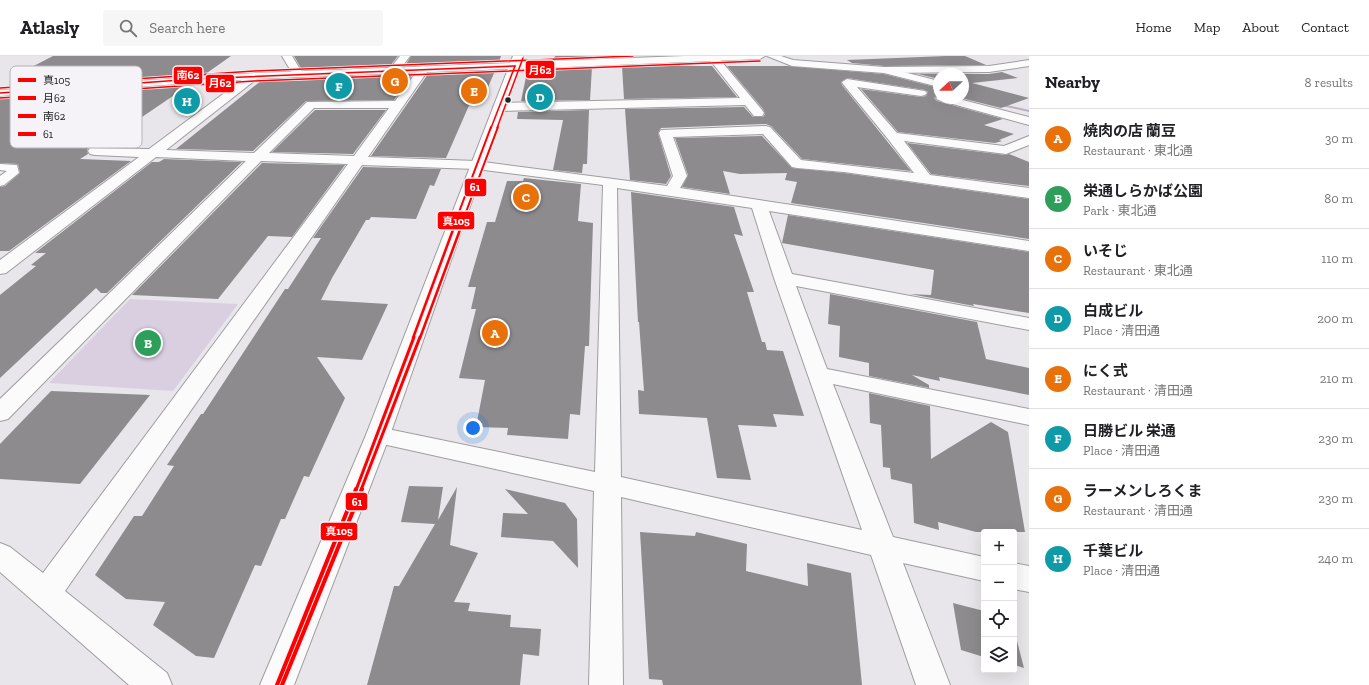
<!DOCTYPE html>
<meta charset="utf-8">
<style>
:root{--surface:#fff;--page:#f6f6f6;--text:#202124;--muted:#757577;--line:#e0e0e0;--accent:#676568}
body{margin:0;font-family:"Zilla Slab","Noto Sans JP",serif;background:var(--page);color:var(--text)}
.controls{position:absolute;right:12px;bottom:12px;display:grid;overflow:hidden;border-radius:4px;box-shadow:0 4px 16px #0002}
.controls button{width:36px;height:36px;display:grid;place-items:center;padding:0;border:0;border-bottom:1px solid var(--line);background:var(--surface);color:var(--text);font:20px sans-serif}
.compass{position:absolute;left:933px;top:12px;width:36px;height:36px;border-radius:50%;background:var(--surface);box-shadow:0 4px 16px #0002;rotate:248deg}
.you{position:absolute;left:473px;top:372px;width:14px;height:14px;margin:-10px;border:3px solid #fff;border-radius:50%;background:#1a73e8;box-shadow:0 0 0 6px #1a73e833}
.badge{display:grid;place-items:center;width:26px;height:26px;border-radius:50%;background:var(--accent);color:#fff;font-size:13px;font-weight:700}
.pin{position:absolute;translate:-50% -50%;border:2px solid #fff;box-shadow:0 1px 4px #0006}
.list{margin:0;padding:0;list-style:none}
h2{display:flex;justify-content:space-between;align-items:center;height:52px;margin:0;padding:0 16px;font-size:17px}
h2 small{font-size:13px;font-weight:400;color:var(--muted)}
.list li{display:grid;grid-template-columns:26px 1fr auto;gap:12px;align-items:center;box-sizing:border-box;height:60px;padding:0 16px;border-top:1px solid var(--line)}
.list b{display:block;font-size:15px;white-space:nowrap}
.list p{margin:0;font-size:13px;white-space:nowrap;color:var(--muted)}
.list em{font-size:13px;font-style:normal;color:var(--muted)}
.icon{flex:none;width:22px;height:22px;fill:none;stroke:currentColor;stroke-width:2;stroke-linecap:round;stroke-linejoin:round}
.map{position:relative;flex:none;width:1029px;height:629px;overflow:hidden}
header{display:flex;align-items:center;gap:24px;box-sizing:border-box;height:56px;padding:0 20px;background:var(--surface);border-bottom:1px solid var(--line)}
header strong{font-size:19px}
nav{display:flex;gap:22px;margin-inline-start:auto;font-size:14px}
.search{width:280px;height:36px;background:var(--page);display:flex;align-items:center;gap:10px;box-sizing:border-box;padding:0 14px;border-radius:4px;color:var(--muted);font-size:15px}
main{display:flex}
aside{flex:1;background:var(--surface)}
.map>svg:first-child{display:block}
</style>
<header>
<strong>Atlasly</strong>
<div class="search"><svg class="icon" aria-label="search" viewBox="0 0 24 24"><circle cx="10" cy="10" r="6"/><path d="M15 15l6 6"/></svg>Search here</div>
<nav><a>Home</a><a>Map</a><a>About</a><a>Contact</a></nav>
</header>
<main>
<div class="map">
<svg width="1029" height="629" viewBox="0 0 1029 629">
<rect width="100%" height="100%" fill="#e8e6ea"/>
<path fill="#d9cfe1" d="M130 243 238 248 173 335 49 327Z"/>
<g fill="none" stroke-linecap="round" stroke-linejoin="round">
<path fill="#baadc5" fill-rule="evenodd" d="M993 46 1029 54V56L993 48Z"/>
</g>
<g fill="#8d8b8e">
<path d="M53 0H231L204 19 7 32 26 14Z"/>
<path d="M294 0H398L390 10 302 14Z"/>
<path d="M411 0H501L499 6 405 10Z"/>
<path d="M555 0H592V2L554 3Z"/>
<path d="M946 0H965L986 9 884 10 852 7 847 4Z"/>
<path d="M680 8V10H712L737 41 624 43 622 10Z"/>
<path d="M727 10H788L884 18 939 32V38L934 42 937 45 1003 63 984 69 1014 78 999 84 1002 85 995 87 898 76 861 33 921 41 926 40 928 36 925 34 847 22 841 26 842 29 911 115 802 103 771 70 766 68 661 72 658 77 671 120 666 128 630 124 625 53 744 51 753 61H763L765 58 763 53Z"/>
<path d="M592 11 590 44 521 45 527 16Z"/>
<path d="M495 15 485 38H474L446 102 371 100 428 18Z"/>
<path d="M1002 16 1018 22 972 27 1029 42 1001 52 961 42H963V18H939V23L918 18H989Z"/>
<path d="M413 18 394 44 306 45 253 95 176 93 262 24Z"/>
<path d="M189 29 98 91H89L87 94 88 98 80 103 131 105 9 195H0V131L5 130 20 117 18 108 0 107V41Z"/>
<path d="M315 54H386L353 98 272 96Z"/>
<path d="M589 54 587 108H583L582 117 553 114 563 64 517 63 518 56Z"/>
<path d="M762 80 792 112 844 117 1029 143V183L791 147 797 126 785 124 787 117 740 118 723 115 730 138 682 131 688 119 675 82Z"/>
<path d="M907 87 1006 99 1009 98 1029 106V130L931 118Z"/>
<path d="M164 103 242 106 107 237H101L96 232 0 322V239L36 210 31 209 46 197H35L152 106H159Z"/>
<path d="M262 107 345 109 292 181 268 180 218 243 132 239Z"/>
<path d="M363 111 441 113 434 130 430 129 416 163 371 161 369 164H366L332 222 321 244 388 248 362 304 317 301 345 342 309 421 304 420 285 463H281L261 510 255 509 214 602 196 600 153 569 165 546 126 543 95 519 134 460H142L174 410 167 409 201 358H203L285 233H288L321 182H313Z"/>
<path d="M524 122 581 128 578 165 593 167 589 290H585L580 359 570 358 568 383 507 379 508 372 476 371 485 324 459 322 476 253H471L476 231H468L487 166H495L507 125H523Z"/>
<path d="M631 136 734 151 743 180 734 178 754 236H747L762 286H765L767 294 783 295 804 360 773 358 777 371 738 369 751 424 717 422 707 362 639 358 638 334 644 335 639 266H638Z"/>
<path d="M788 159 1029 196V257L973 248 974 250 910 238 931 239 934 214 782 187Z"/>
<path d="M830 238 977 266 986 303 1029 312V339L939 321 940 325 912 319 929 329V332L869 320V307L839 301 840 270 828 268Z"/>
<path d="M51 335 150 339 80 428 0 423V388Z"/>
<path d="M869 337 930 350 931 403 991 366 1008 376 1025 476H976L938 466 939 474 914 467 912 428 891 423 890 412 883 411 881 369 870 367Z"/>
<path d="M409 430 443 431 438 464 457 431 450 489 478 497 454 546 470 547 468 555 511 559 510 571 541 573 539 600 523 598 520 629H367L394 530H399L435 468 401 466Z"/>
<path d="M505 433 565 447 577 463 578 512 553 485 501 481 503 457 528 458Z"/>
<path d="M640 476 695 480 696 476 747 488 746 515 808 530 807 507 851 517 862 629H663L662 624 649 623Z"/>
<path d="M953 547 984 555V601L961 594Z"/>
<path d="M1014 584 1017 585 1024 612 1014 609Z"/>
</g>
<g fill="none" stroke-linecap="round" stroke-linejoin="round">
<defs>
<g id="lane">
<path d="M1029 4V10L989 16 884 17 880 14 884 11 989 10Z"/>
<path d="M0 108 17 109 19 117 4 129 0 130V120L7 115 0 114Z"/>
</g>
<g id="street">
<path d="M282 0H292L303 18 302 20H294Z"/>
<path d="M400 0H410L398 16H390L389 14Z"/>
<path d="M709 0H717L762 54 764 57 762 60H754L745 49 499 55 493 51 499 47 740 42 710 4 708 2Z"/>
<path d="M767 0H781L793 4 884 11 939 25V31L884 17 792 10Z"/>
<path d="M424 10 429 13 368 101 476 105 667 130 673 120 659 77 661 74 766 70 770 71 801 104 914 117 888 83 843 28 842 26 847 23 925 35 927 37 925 39 921 40 857 31 897 77 1004 90 1029 80V89L1006 98 904 85 930 119 1029 132V142L844 116 797 112 792 111 763 78 673 81 687 120 680 132 1029 185V195L769 155 792 218 1029 262V274L796 230 827 313 1029 353V369L833 328 893 481 984 501V525L903 507 950 629H916L871 499 621 441 623 629H589L594 435 369 385 366 379 369 373 378 371 595 416 603 129 476 113 362 109 65 535 167 617 172 629H129L0 516V487L10 491 43 517 348 108 261 105 8 363 0 365V343L246 105 156 101 6 217 0 218V204L139 101 95 99 90 98 88 95 90 92 149 93 250 18H258L259 20 258 22 166 94 254 97 307 46 395 45 420 11ZM314 52H389L354 100 269 97ZM617 132 752 152 774 222 862 474 621 421Z"/>
<path d="M939 39V42H955L1029 61V69L938 44 936 42Z"/>
<path d="M1014 507 1029 510V536L1014 533Z"/>
</g>
<path id="secondary" d="M513 0H523L521 6 685 0H765L760 3 518 13 390 379 294 629H260L366 379 508 13 254 23 0 40V34L254 17 510 7Z"/>
</defs>
<use href="#lane" stroke="#9e9d9f" stroke-width="2"/>
<use href="#street" stroke="#9e9d9f" stroke-width="2"/>
<use href="#secondary" stroke="#9e9d9f" stroke-width="2"/>
<use href="#lane" fill="#fcfbfc" fill-rule="evenodd"/>
<use href="#street" fill="#fcfbfc" fill-rule="evenodd"/>
<use href="#secondary" fill="#fcfbfc" fill-rule="evenodd"/>
<defs>
<g id="bus-1-far4">
<path d="M0 37 195 23 515 10"/>
<path d="M491 72 515 10"/>
</g>
<path id="bus-1-far3" d="M456 164 491 71"/>
<path id="bus-1-far2" d="M413 282 457 163"/>
<path id="bus-1-far1" d="M356 434 414 281"/>
<path id="bus-1" d="M277 629 356 433"/>
<path id="bus-2" d="M0 42 254 25 760 5"/>
<path id="bus-3" d="M0 32 254 15 633 0"/>
<path id="bus-4-far4" d="M497 72 523 2"/>
<path id="bus-4-far3" d="M463 164 498 71"/>
<path id="bus-4-far2" d="M420 282 464 163"/>
<path id="bus-4-far1" d="M361 434 420 281"/>
<path id="bus-4" d="M282 629 362 433"/>
</defs>
<use href="#bus-1-far4" stroke="#f5f2f8" stroke-width="3"/>
<use href="#bus-1-far3" stroke="#f5f2f8" stroke-width="4"/>
<use href="#bus-1-far2" stroke="#f5f2f8" stroke-width="5"/>
<use href="#bus-1-far1" stroke="#f5f2f8" stroke-width="6"/>
<use href="#bus-1" stroke="#f5f2f8" stroke-width="7"/>
<use href="#bus-2" stroke="#f5f2f8" stroke-width="3"/>
<use href="#bus-3" stroke="#f5f2f8" stroke-width="3"/>
<use href="#bus-4-far4" stroke="#f5f2f8" stroke-width="3"/>
<use href="#bus-4-far3" stroke="#f5f2f8" stroke-width="4"/>
<use href="#bus-4-far2" stroke="#f5f2f8" stroke-width="5"/>
<use href="#bus-4-far1" stroke="#f5f2f8" stroke-width="6"/>
<use href="#bus-4" stroke="#f5f2f8" stroke-width="7"/>
<use href="#bus-1-far4" stroke="#f00" stroke-width="1.5"/>
<use href="#bus-1-far3" stroke="#f00" stroke-width="2"/>
<use href="#bus-1-far2" stroke="#f00" stroke-width="2.5"/>
<use href="#bus-1-far1" stroke="#f00" stroke-width="3"/>
<use href="#bus-1" stroke="#f00" stroke-width="4"/>
<use href="#bus-2" stroke="#f00" stroke-width="1.5"/>
<use href="#bus-3" stroke="#f00" stroke-width="1.5"/>
<use href="#bus-4-far4" stroke="#f00" stroke-width="1.5"/>
<use href="#bus-4-far3" stroke="#f00" stroke-width="2"/>
<use href="#bus-4-far2" stroke="#f00" stroke-width="2.5"/>
<use href="#bus-4-far1" stroke="#f00" stroke-width="3"/>
<use href="#bus-4" stroke="#f00" stroke-width="4"/>
</g>
<circle fill="#212022" stroke="#f5f2f8" stroke-width="1.5" cx="508" cy="44" r="3.5"/>
<rect x="10" y="10" width="132" height="82" rx="6" fill="#f5f2f8" stroke="#b5b3b8" stroke-width="1"/>
<rect x="18" y="22" width="18" height="4" fill="#f00"/>
<rect x="18" y="40" width="18" height="4" fill="#f00"/>
<rect x="18" y="58" width="18" height="4" fill="#f00"/>
<rect x="18" y="76" width="18" height="4" fill="#f00"/>
<g font-size="11" fill="#212022">
<text x="43" y="28">真105</text>
<text x="43" y="46">月62</text>
<text x="43" y="64">南62</text>
<text x="43" y="82">61</text>
</g>
<g stroke="#f5f2f8" stroke-width="1.5">
<rect x="525" y="4" width="30" height="19" rx="4" fill="#f00"/>
<rect x="173" y="10" width="30" height="19" rx="4" fill="#f00"/>
<rect x="205" y="18" width="30" height="19" rx="4" fill="#f00"/>
<rect x="464" y="122" width="23" height="19" rx="4" fill="#f00"/>
<rect x="437" y="155" width="38" height="19" rx="4" fill="#f00"/>
<rect x="345" y="436" width="23" height="19" rx="4" fill="#f00"/>
<rect x="320" y="466" width="38" height="19" rx="4" fill="#f00"/>
</g>
<g font-size="11" text-anchor="middle" font-weight="bold" fill="#fff">
<text x="540" y="18">月62</text>
<text x="188" y="23">南62</text>
<text x="220" y="31">月62</text>
<text x="475" y="135">61</text>
<text x="456" y="169">真105</text>
<text x="357" y="450">61</text>
<text x="339" y="479">真105</text>
</g>
</svg>
<div class="controls">
<button>+</button>
<button>−</button>
<button><svg class="icon" aria-label="locate" viewBox="0 0 24 24"><circle cx="12" cy="12" r="6"/><path d="M12 2v4M12 18v4M2 12h4M18 12h4"/></svg></button>
<button><svg class="icon" aria-label="layers" viewBox="0 0 24 24"><path d="M12 4l9 5-9 5-9-5zM3 14l9 5 9-5"/></svg></button>
</div>
<svg class="compass" viewBox="-18 -18 36 36"><path d="M0-13l5 13h-10z" fill="#e53935"/><path d="M0 13l5-13h-10z" fill="#757577"/></svg>
<div class="you"></div>
<div class="pin badge" style="left:495px;top:277px;background:#e8710a">A</div>
<div class="pin badge" style="left:148px;top:287px;background:#2e9e5b">B</div>
<div class="pin badge" style="left:526px;top:141px;background:#e8710a">C</div>
<div class="pin badge" style="left:540px;top:41px;background:#0f9aa8">D</div>
<div class="pin badge" style="left:474px;top:35px;background:#e8710a">E</div>
<div class="pin badge" style="left:339px;top:30px;background:#0f9aa8">F</div>
<div class="pin badge" style="left:395px;top:25px;background:#e8710a">G</div>
<div class="pin badge" style="left:187px;top:45px;background:#0f9aa8">H</div>
</div>
<aside>
<h2>Nearby<small>8 results</small></h2>
<ul class="list">
<li><span class="badge" style="background:#e8710a">A</span><div><b>焼肉の店 蘭豆</b><p>Restaurant · 東北通</p></div><em>30 m</em></li>
<li><span class="badge" style="background:#2e9e5b">B</span><div><b>栄通しらかば公園</b><p>Park · 東北通</p></div><em>80 m</em></li>
<li><span class="badge" style="background:#e8710a">C</span><div><b>いそじ</b><p>Restaurant · 東北通</p></div><em>110 m</em></li>
<li><span class="badge" style="background:#0f9aa8">D</span><div><b>白成ビル</b><p>Place · 清田通</p></div><em>200 m</em></li>
<li><span class="badge" style="background:#e8710a">E</span><div><b>にく式</b><p>Restaurant · 清田通</p></div><em>210 m</em></li>
<li><span class="badge" style="background:#0f9aa8">F</span><div><b>日勝ビル 栄通</b><p>Place · 清田通</p></div><em>230 m</em></li>
<li><span class="badge" style="background:#e8710a">G</span><div><b>ラーメンしろくま</b><p>Restaurant · 清田通</p></div><em>230 m</em></li>
<li><span class="badge" style="background:#0f9aa8">H</span><div><b>千葉ビル</b><p>Place · 清田通</p></div><em>240 m</em></li>
</ul>
</aside>
</main>
